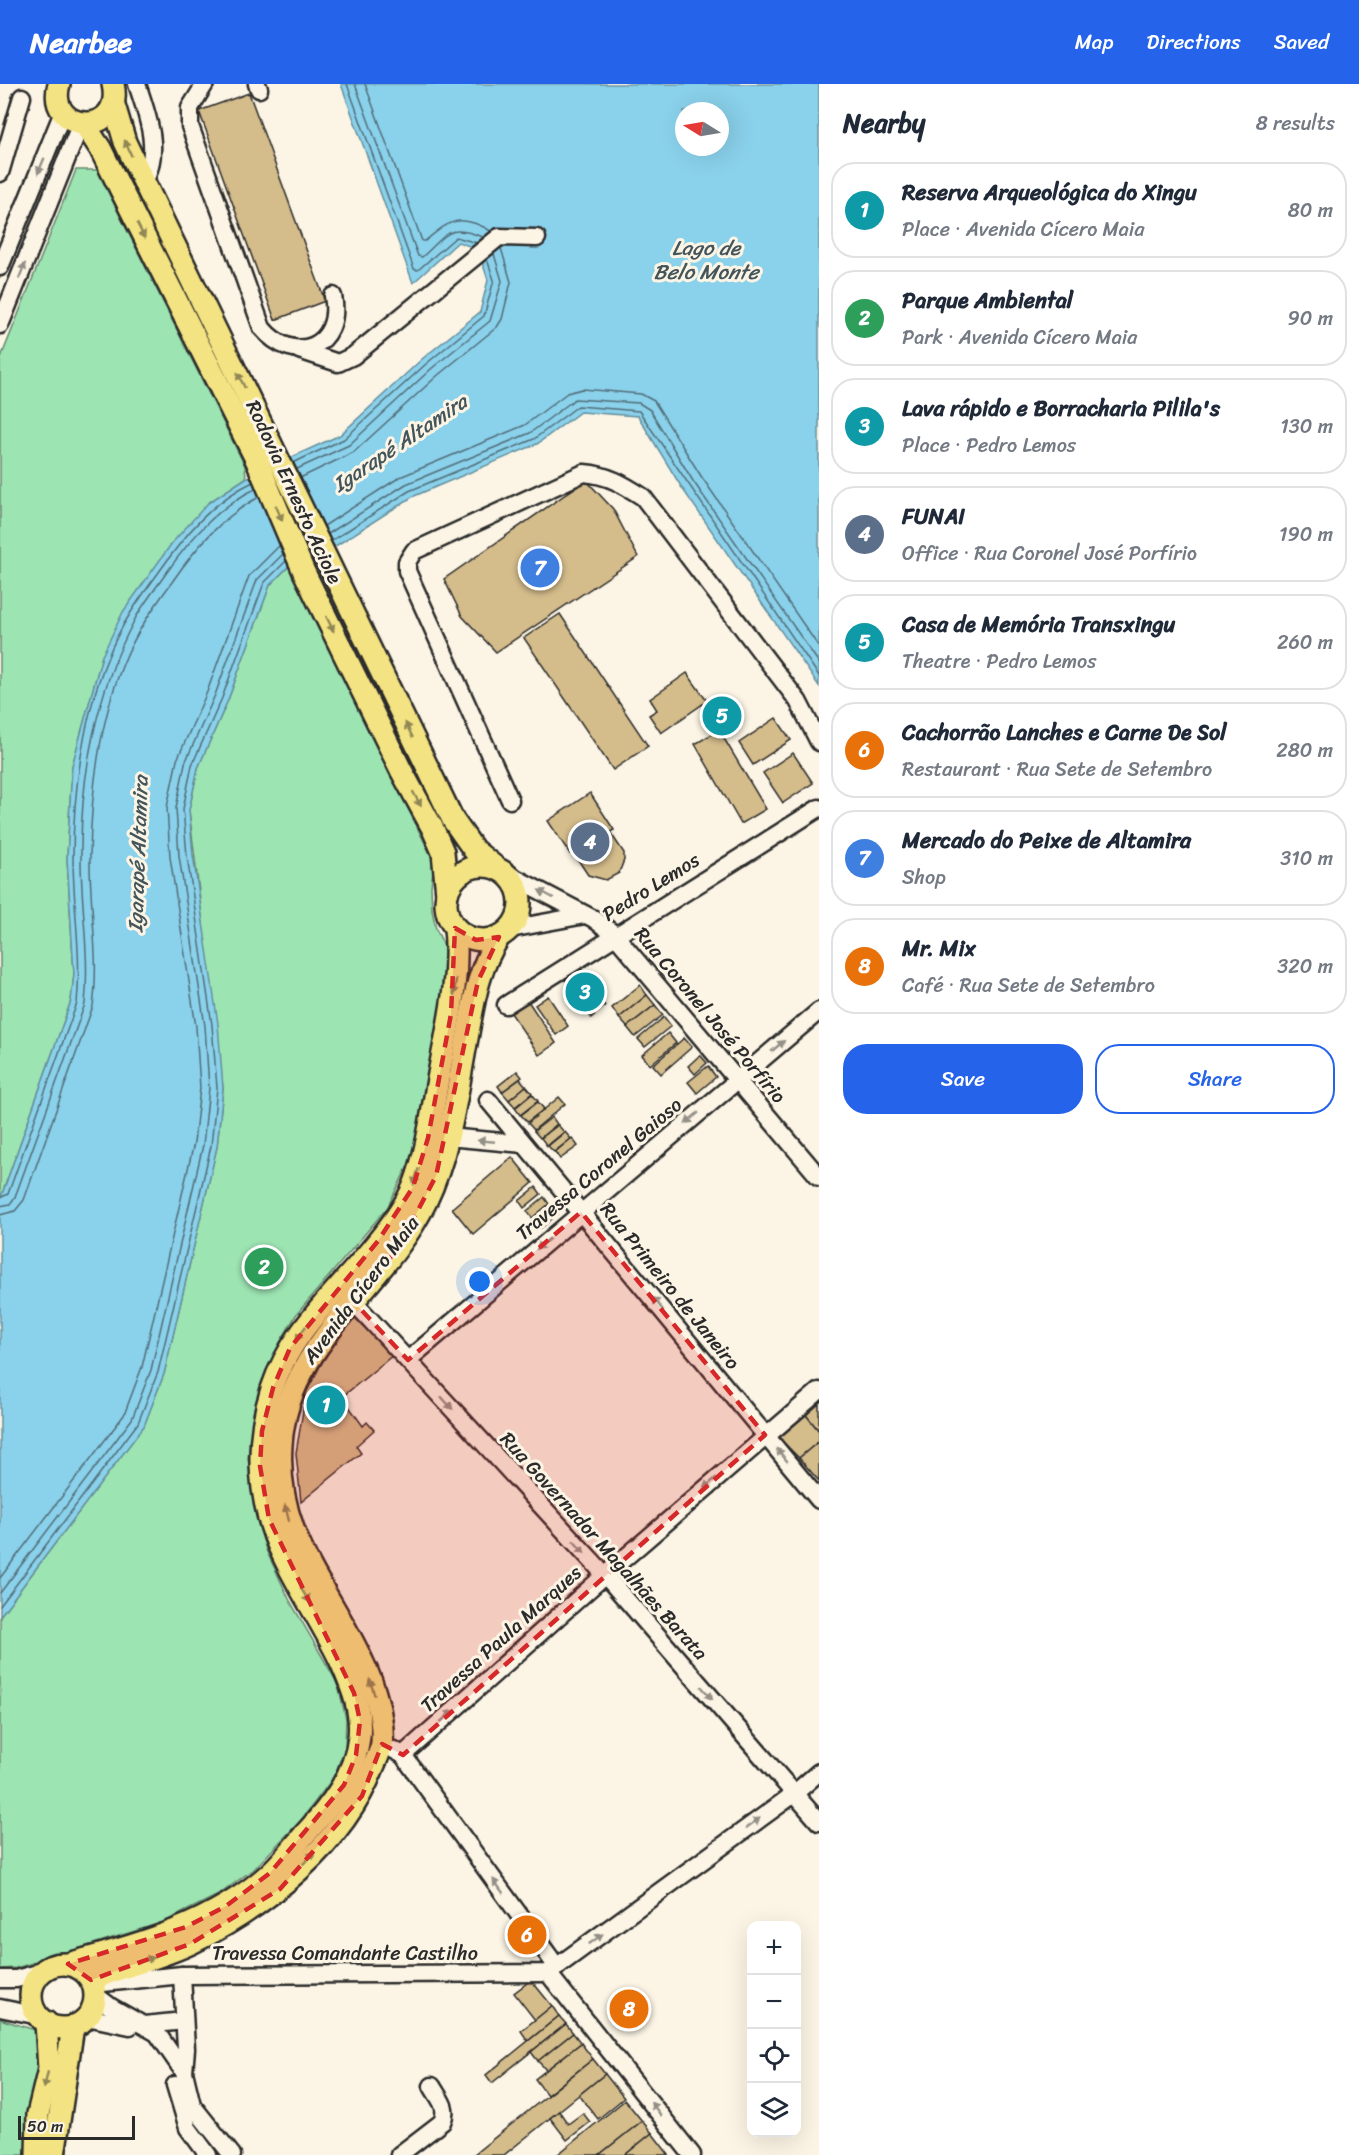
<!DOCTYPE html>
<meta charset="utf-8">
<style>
:root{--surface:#fff;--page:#f2f2f3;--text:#1f2937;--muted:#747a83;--line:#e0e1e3;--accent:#2563eb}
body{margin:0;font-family:Sriracha,sans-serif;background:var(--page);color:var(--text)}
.controls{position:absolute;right:18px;bottom:18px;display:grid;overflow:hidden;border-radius:12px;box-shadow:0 6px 24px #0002}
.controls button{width:54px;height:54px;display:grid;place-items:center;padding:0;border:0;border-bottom:2px solid var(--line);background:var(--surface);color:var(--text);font:30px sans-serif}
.compass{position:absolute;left:675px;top:18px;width:54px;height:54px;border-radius:50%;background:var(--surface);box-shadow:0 6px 24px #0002;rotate:281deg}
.scale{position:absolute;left:18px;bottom:15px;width:117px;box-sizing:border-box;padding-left:6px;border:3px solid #2b2b2b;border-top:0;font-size:16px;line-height:21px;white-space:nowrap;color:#2b2b2b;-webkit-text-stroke:4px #fcf5e5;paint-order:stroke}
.you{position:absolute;left:480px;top:1198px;width:21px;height:21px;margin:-15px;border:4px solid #fff;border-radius:50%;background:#1a73e8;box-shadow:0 0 0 9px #1a73e833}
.badge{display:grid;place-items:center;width:39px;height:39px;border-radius:50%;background:var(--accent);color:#fff;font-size:20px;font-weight:700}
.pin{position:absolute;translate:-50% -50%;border:3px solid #fff;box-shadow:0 2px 6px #0006}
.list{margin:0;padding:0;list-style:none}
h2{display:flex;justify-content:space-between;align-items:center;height:78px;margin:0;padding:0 24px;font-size:26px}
h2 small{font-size:20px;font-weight:400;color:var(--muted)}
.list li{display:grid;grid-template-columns:39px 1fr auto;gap:18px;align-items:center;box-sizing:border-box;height:96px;margin:0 12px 12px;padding:0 12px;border:2px solid var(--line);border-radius:24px}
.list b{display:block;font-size:22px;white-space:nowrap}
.list p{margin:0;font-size:20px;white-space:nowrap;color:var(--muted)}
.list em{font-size:20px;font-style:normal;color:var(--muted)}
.actions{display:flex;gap:12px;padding:18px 24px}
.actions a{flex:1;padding:14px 0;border:2px solid var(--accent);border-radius:24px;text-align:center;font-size:21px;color:var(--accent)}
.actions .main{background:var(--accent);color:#fff}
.icon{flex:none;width:33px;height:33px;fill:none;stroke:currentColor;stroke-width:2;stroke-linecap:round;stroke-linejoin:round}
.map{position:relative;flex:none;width:819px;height:2071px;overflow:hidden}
header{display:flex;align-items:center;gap:36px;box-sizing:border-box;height:84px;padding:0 30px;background:var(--accent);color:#fff}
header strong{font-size:28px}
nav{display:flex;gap:33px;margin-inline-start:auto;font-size:21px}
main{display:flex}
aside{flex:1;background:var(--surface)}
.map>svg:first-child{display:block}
</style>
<header>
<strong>Nearbee</strong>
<nav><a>Map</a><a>Directions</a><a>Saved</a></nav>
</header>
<main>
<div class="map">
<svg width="819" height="2071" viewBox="0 0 819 2071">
<rect width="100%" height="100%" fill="#fcf5e5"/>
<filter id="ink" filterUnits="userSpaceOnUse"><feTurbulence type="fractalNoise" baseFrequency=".0167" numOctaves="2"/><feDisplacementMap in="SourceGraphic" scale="12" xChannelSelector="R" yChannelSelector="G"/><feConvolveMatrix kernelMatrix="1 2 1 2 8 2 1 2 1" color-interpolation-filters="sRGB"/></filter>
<g filter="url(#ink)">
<g fill="#9ce4b2" stroke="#64886e" stroke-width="1.5">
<path d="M76 86H97L245 382 246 394 208 419 102 572 72 682 67 774 74 890 71 917 0 1116V276Z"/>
<path d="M290 481 434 778 431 803 432 826 436 845 446 866 447 889 419 1040 410 1078 387 1124 296 1231 279 1260 254 1324 248 1374 256 1432 266 1466 290 1517 338 1600 346 1635 345 1663 334 1693 301 1736 256 1783 220 1810 164 1838 16 1884 0 1885V1532L144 1342 164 1290 217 1063 223 1004 189 726 198 684 228 616 270 501Z"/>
<path d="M0 1935 35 1946 40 1963 32 2071H0Z"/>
</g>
<path fill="#8ad1eb" stroke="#648f9e" stroke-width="1.5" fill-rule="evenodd" d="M341 0H819V602L682 404 638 332 580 328 537 360 412 413 337 461 290 481 270 501 228 616 198 684 189 726 193 771 218 940 223 1004 217 1063 164 1290 144 1342 0 1532V1116L71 917 74 890 67 774 72 682 102 572 123 528 172 459 208 419 246 394 340 351 422 275 480 228 488 196 478 165 458 158 413 199ZM684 27H720V63H684Z"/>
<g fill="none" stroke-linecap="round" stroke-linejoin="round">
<g stroke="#516d78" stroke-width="1.5">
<path d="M347 0 414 185 418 186 456 153 477 159"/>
<path d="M355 0 418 172 422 173C448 150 448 139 483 153"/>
<path d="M365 0 422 157H425C450 136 460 129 491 147"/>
<path d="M293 379 344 355 426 280 484 232 494 196 487 175"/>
<path d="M297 385 349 361 431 285 490 237 502 197 494 170"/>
<path d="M300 394 354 368 437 292 497 243 502 235 511 198 501 164"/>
<path d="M324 442 400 393 525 341 567 309 582 305 641 310 654 317 701 392 819 563"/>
<path d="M328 450 406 400 530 349 575 315 639 319 650 326 693 397 819 579"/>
<path d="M331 457 409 407 534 355 578 322 639 327 819 592"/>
<path d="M0 1114 8 1110 77 919C82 870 73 822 73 774 73 709 83 633 108 573 120 542 139 515 159 488 184 452 212 417 253 398"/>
<path d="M0 1122 10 1120 15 1113 85 920C90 872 81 823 81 775 80 694 96 608 134 537 143 520 156 504 167 488 191 454 218 423 255 405"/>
<path d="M0 1131 15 1127 24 1116 93 922C100 872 89 822 90 772 91 707 99 640 123 580 135 550 153 524 172 498 196 463 222 433 259 413"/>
<path d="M0 1494 124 1331 142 1283 194 1059 200 1004 196 943 170 773 167 723 177 676 207 608 249 492 280 461"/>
<path d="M0 1509 132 1335 151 1286 203 1061 209 1004 205 942 179 772 176 724 185 679 215 611 257 496 283 470"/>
<path d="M0 1522 138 1339 158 1288 211 1062 217 1004 212 941 187 772 183 725 192 681 222 614 264 499 286 477"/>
</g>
</g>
<g fill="#d4bc8b" stroke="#2b2b2b" stroke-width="1.5">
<path d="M249 9 325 217 275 236 199 27Z"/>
<path d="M586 396 613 425 638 473 496 568 462 532 444 495Z"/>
<path d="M560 530 648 662 613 686 524 554Z"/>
<path d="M687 589 707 617 661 649 649 631 657 626 650 615Z"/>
<path d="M776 634 791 656 753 681 739 659Z"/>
<path d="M719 646 766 725 741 740 695 660Z"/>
<path d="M793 669 813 699 783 719 763 689Z"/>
<path d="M590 709 614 746 610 748 624 769V776L619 789 606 796 588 791 573 768 570 770 548 737Z"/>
<path d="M580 883 605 922 591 934 564 894Z"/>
<path d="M640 901 647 911 619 934 612 924Z"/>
<path d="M647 911 655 921 627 943 619 934Z"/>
<path d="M548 912 568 942 556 951 535 921Z"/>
<path d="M526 914 556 959 539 971 509 926Z"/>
<path d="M655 921 663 931 635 953 627 943Z"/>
<path d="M664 933 671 942 645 963 638 955Z"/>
<path d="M668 949 676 959 650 981 642 971Z"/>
<path d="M684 954 692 963 661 990 653 981Z"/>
<path d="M700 971 707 979 695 990 688 982Z"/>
<path d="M708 982 716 993 697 1009 688 998Z"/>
<path d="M517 987 522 993 502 1008 498 1002Z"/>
<path d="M520 995 526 1002 509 1016 502 1008Z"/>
<path d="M526 1002 532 1009 515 1023 509 1016Z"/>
<path d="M532 1010 538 1017 520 1031 515 1024Z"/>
<path d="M559 1013 565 1020 534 1046 528 1039Z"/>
<path d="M538 1018 544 1025 527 1038 521 1031Z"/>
<path d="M552 1033 557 1040 540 1054 534 1047Z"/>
<path d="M558 1041 564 1048 547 1062 541 1054Z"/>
<path d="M565 1048 571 1055 554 1068 548 1062Z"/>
<path d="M572 1054 578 1062 560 1075 555 1068Z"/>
<path d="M512 1073 533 1099 473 1150 452 1124Z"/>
<path d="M536 1103 541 1110 524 1124 519 1117Z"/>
<path d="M544 1113 549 1120 532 1134 527 1127Z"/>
<path d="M552 1123 558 1130 541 1144 535 1137Z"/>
<path d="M355 1234 393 1271 342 1313 363 1342 367 1338 374 1346 356 1362 361 1369 301 1418 296 1369 306 1309 327 1269Z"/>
<path d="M819 1318V1347L806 1331Z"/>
<path d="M806 1331 819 1347V1357L799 1374 779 1354Z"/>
<path d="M819 1357V1397L799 1374Z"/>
<path d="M531 1896 552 1922 535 1936 514 1909Z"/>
<path d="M552 1922 559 1932 528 1957 521 1947Z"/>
<path d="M559 1932 566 1940 492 1999 486 1991Z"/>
<path d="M566 1940 573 1949 538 1977 531 1968Z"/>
<path d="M573 1949 581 1959 546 1986 538 1977Z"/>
<path d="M581 1959 593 1975 547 2011 535 1995Z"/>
<path d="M593 1975 605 1990 504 2071H473Z"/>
<path d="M605 1990 624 2014 598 2035 579 2011Z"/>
<path d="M625 2016 642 2037 599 2071H557Z"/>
<path d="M559 2027 568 2040 583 2029 590 2038 567 2056 550 2034Z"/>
<path d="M642 2037 652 2049 625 2071H599Z"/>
<path d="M652 2049 669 2071H625Z"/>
</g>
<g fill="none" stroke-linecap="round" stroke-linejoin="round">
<defs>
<g id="minor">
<path d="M137 0C148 33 161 66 144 98"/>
<path d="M205 0 190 24V42L262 244C294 283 343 263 333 212"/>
<path d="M257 0 259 5"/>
<path d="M0 89 22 13"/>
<path d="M0 183 63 28"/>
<path d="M0 241 81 39"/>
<path d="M299 266 338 279 353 272 499 153 537 154"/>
<path d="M510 716 407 487V478L414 467 584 389C608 391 623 400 643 413L798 617 819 658"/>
<path d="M506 789 594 835 614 850 819 1093"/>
<path d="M510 845 585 831"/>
<path d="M506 921 819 724"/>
<path d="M488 1016 819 1416"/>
<path d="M448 1053 524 1060"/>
<path d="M353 1217 605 1491 819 1738"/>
<path d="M408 1276 819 927"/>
<path d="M394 1666 403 1671 557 1883"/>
<path d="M403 1671 605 1491 819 1307"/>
<path d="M548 1889 692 2071"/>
<path d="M182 1891 186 1965 184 1988"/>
<path d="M0 1895H16L42 1888"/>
<path d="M93 1900 182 1891 548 1889 794 1710 819 1688"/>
<path d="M95 1911 111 1923 157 1949 184 1988 192 2021 232 2071"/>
<path d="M0 1924 39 1932"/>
<path d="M87 1933 130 1942"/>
<path d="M145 1941 184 1937"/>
<path d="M175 2001 188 2044 208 2071"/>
<path d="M399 2071 442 2038C449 2023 439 2015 432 2002"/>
</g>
<g id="major">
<path d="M59 0C45 50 125 54 113 0"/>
<path d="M114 21 125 58 144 98 453 736 474 766 495 783"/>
<path d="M84 40 100 64 256 375 304 488 401 686 433 745 443 768 447 810"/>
<circle cx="483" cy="819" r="37"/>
<path d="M68 1880C139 1861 214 1840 270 1789 282 1778 293 1764 304 1751 330 1723 355 1692 359 1653 362 1627 352 1603 342 1580 325 1543 301 1509 284 1473 258 1421 254 1360 272 1305 292 1244 341 1205 379 1156 392 1140 406 1120 414 1102 428 1066 432 1027 439 990 448 941 460 894 455 844"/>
<circle cx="63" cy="1912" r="32"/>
<path d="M91 1896C124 1881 161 1874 193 1858 265 1823 344 1759 373 1683 376 1676 381 1667 382 1659 384 1634 374 1601 363 1579 328 1502 275 1453 281 1361 287 1258 385 1204 426 1117 451 1065 457 1005 468 949 474 915 479 883 499 853"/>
<path d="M37 2071 38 2030 49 1985 46 1938"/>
<path d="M54 2071 73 1942"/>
</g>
</defs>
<use href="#minor" stroke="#2b2b2b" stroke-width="21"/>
<use href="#major" stroke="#2b2b2b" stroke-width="26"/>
<use href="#minor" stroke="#fcf5e5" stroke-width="16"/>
<use href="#major" stroke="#f4e382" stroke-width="21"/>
</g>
<defs><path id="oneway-solid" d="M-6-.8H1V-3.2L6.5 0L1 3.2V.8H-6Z" transform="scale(1.5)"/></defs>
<g fill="#908756">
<use href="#oneway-solid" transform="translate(128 64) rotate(-114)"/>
<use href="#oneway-solid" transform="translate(141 147) rotate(63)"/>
<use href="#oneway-solid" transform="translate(241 296) rotate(-116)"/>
<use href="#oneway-solid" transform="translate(279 429) rotate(67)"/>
<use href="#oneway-solid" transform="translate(330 540) rotate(64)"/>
<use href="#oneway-solid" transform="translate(409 646) rotate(-116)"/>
<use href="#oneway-solid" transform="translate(417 715) rotate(61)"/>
<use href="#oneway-solid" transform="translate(455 903) rotate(98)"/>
<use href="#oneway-solid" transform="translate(416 1093) rotate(107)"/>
<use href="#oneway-solid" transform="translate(301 1249) rotate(125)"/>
<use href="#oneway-solid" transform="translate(287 1429) rotate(-104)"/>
<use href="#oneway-solid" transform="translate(305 1511) rotate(59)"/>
<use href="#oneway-solid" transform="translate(372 1603) rotate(-108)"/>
<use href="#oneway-solid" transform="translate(309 1774) rotate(-46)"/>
<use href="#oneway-solid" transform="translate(146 1876) rotate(-18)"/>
<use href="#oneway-solid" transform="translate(46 1996) rotate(103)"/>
</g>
<g fill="#949088">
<use href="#oneway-solid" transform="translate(41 82) rotate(113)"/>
<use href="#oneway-solid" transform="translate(22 187) rotate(-68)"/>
<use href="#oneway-solid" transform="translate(546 810) rotate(-152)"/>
<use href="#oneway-solid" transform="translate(778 962) rotate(-40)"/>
<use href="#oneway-solid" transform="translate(692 1034) rotate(140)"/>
<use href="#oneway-solid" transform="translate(486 1057) rotate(-175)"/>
<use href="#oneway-solid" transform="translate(543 1160) rotate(140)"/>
<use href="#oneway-solid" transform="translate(658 1220) rotate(-129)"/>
<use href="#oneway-solid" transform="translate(447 1319) rotate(48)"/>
<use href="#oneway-solid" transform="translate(782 1371) rotate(-130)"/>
<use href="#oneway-solid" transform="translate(710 1399) rotate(139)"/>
<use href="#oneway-solid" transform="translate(579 1463) rotate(48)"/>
<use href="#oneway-solid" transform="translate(707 1609) rotate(49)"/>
<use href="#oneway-solid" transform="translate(447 1632) rotate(-42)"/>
<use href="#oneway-solid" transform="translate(753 1739) rotate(-36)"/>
<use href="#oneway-solid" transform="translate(498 1802) rotate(-126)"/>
<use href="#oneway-solid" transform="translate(596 1855) rotate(-36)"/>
<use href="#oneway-solid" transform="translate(656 2025) rotate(-128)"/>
</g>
</g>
<path fill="#d62828" fill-opacity="0.2" stroke="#d62828" stroke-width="4.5" stroke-dasharray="12 8" stroke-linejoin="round" d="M455 844 476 856 499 853 478 897 436 1092 397 1166 353 1217 408 1276 581 1128 765 1351 403 1671 382 1660 362 1712 280 1805 190 1860 91 1896 68 1880 186 1843 226 1822 270 1789 344 1701 356 1671 360 1637 354 1609 269 1435 260 1382 262 1347 273 1304 290 1264 378 1157 413 1103 428 1054 451 930Z"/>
<g text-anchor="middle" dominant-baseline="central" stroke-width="6" stroke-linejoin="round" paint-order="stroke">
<g font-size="20" fill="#2b2b2b" stroke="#fcf5e5">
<text transform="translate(294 408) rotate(65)">Rodovia Ernesto Aciole</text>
<text transform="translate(651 803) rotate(-32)">Pedro Lemos</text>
<text transform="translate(710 931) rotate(50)">Rua Coronel José Porfírio</text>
<text transform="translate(599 1085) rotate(-40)">Travessa Coronel Gaioso</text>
<text transform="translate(670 1202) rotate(51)">Rua Primeiro de Janeiro</text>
<text transform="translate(361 1206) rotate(-53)">Avenida Cícero Maia</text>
<text transform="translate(604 1462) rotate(48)">Rua Governador Magalhães Barata</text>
<text transform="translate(501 1555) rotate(-42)">Travessa Paula Marques</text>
<text x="345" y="1869">Travessa Comandante Castilho</text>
</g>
<g font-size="21" font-style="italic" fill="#43545b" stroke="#fcf5e5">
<text x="706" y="164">Lago de<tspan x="706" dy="24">Belo Monte</tspan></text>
<text transform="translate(400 359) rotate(-34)">Igarapé Altamira</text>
<text transform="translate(138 770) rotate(-88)">Igarapé Altamira</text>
</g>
</g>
</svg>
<div class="controls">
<button>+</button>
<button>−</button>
<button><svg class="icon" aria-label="locate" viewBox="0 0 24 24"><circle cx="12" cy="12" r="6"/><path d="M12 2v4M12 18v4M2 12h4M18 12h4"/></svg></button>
<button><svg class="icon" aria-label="layers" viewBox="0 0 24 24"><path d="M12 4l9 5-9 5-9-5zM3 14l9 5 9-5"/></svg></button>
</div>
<svg class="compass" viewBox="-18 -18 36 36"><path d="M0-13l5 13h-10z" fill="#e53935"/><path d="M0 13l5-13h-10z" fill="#747a83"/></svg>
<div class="scale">50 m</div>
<div class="you"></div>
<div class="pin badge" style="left:326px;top:1321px;background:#0f9aa8">1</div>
<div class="pin badge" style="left:264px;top:1183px;background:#2e9e5b">2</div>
<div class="pin badge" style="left:585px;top:908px;background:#0f9aa8">3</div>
<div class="pin badge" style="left:590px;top:758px;background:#5c6f8a">4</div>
<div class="pin badge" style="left:722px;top:632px;background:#0f9aa8">5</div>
<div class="pin badge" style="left:527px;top:1851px;background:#e8710a">6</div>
<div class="pin badge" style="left:540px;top:484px;background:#3f7fe0">7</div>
<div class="pin badge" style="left:629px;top:1925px;background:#e8710a">8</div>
</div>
<aside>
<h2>Nearby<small>8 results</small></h2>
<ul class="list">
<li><span class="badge" style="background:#0f9aa8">1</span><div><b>Reserva Arqueológica do Xingu</b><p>Place · Avenida Cícero Maia</p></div><em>80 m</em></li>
<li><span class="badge" style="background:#2e9e5b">2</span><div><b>Parque Ambiental</b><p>Park · Avenida Cícero Maia</p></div><em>90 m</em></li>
<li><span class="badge" style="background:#0f9aa8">3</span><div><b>Lava rápido e Borracharia Pilila's</b><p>Place · Pedro Lemos</p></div><em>130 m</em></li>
<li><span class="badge" style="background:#5c6f8a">4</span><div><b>FUNAI</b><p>Office · Rua Coronel José Porfírio</p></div><em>190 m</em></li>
<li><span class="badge" style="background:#0f9aa8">5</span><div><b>Casa de Memória Transxingu</b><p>Theatre · Pedro Lemos</p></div><em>260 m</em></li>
<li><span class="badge" style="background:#e8710a">6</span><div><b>Cachorrão Lanches e Carne De Sol</b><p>Restaurant · Rua Sete de Setembro</p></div><em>280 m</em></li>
<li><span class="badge" style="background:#3f7fe0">7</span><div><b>Mercado do Peixe de Altamira</b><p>Shop</p></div><em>310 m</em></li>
<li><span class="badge" style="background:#e8710a">8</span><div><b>Mr. Mix</b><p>Café · Rua Sete de Setembro</p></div><em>320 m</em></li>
</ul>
<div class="actions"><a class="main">Save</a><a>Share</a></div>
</aside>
</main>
